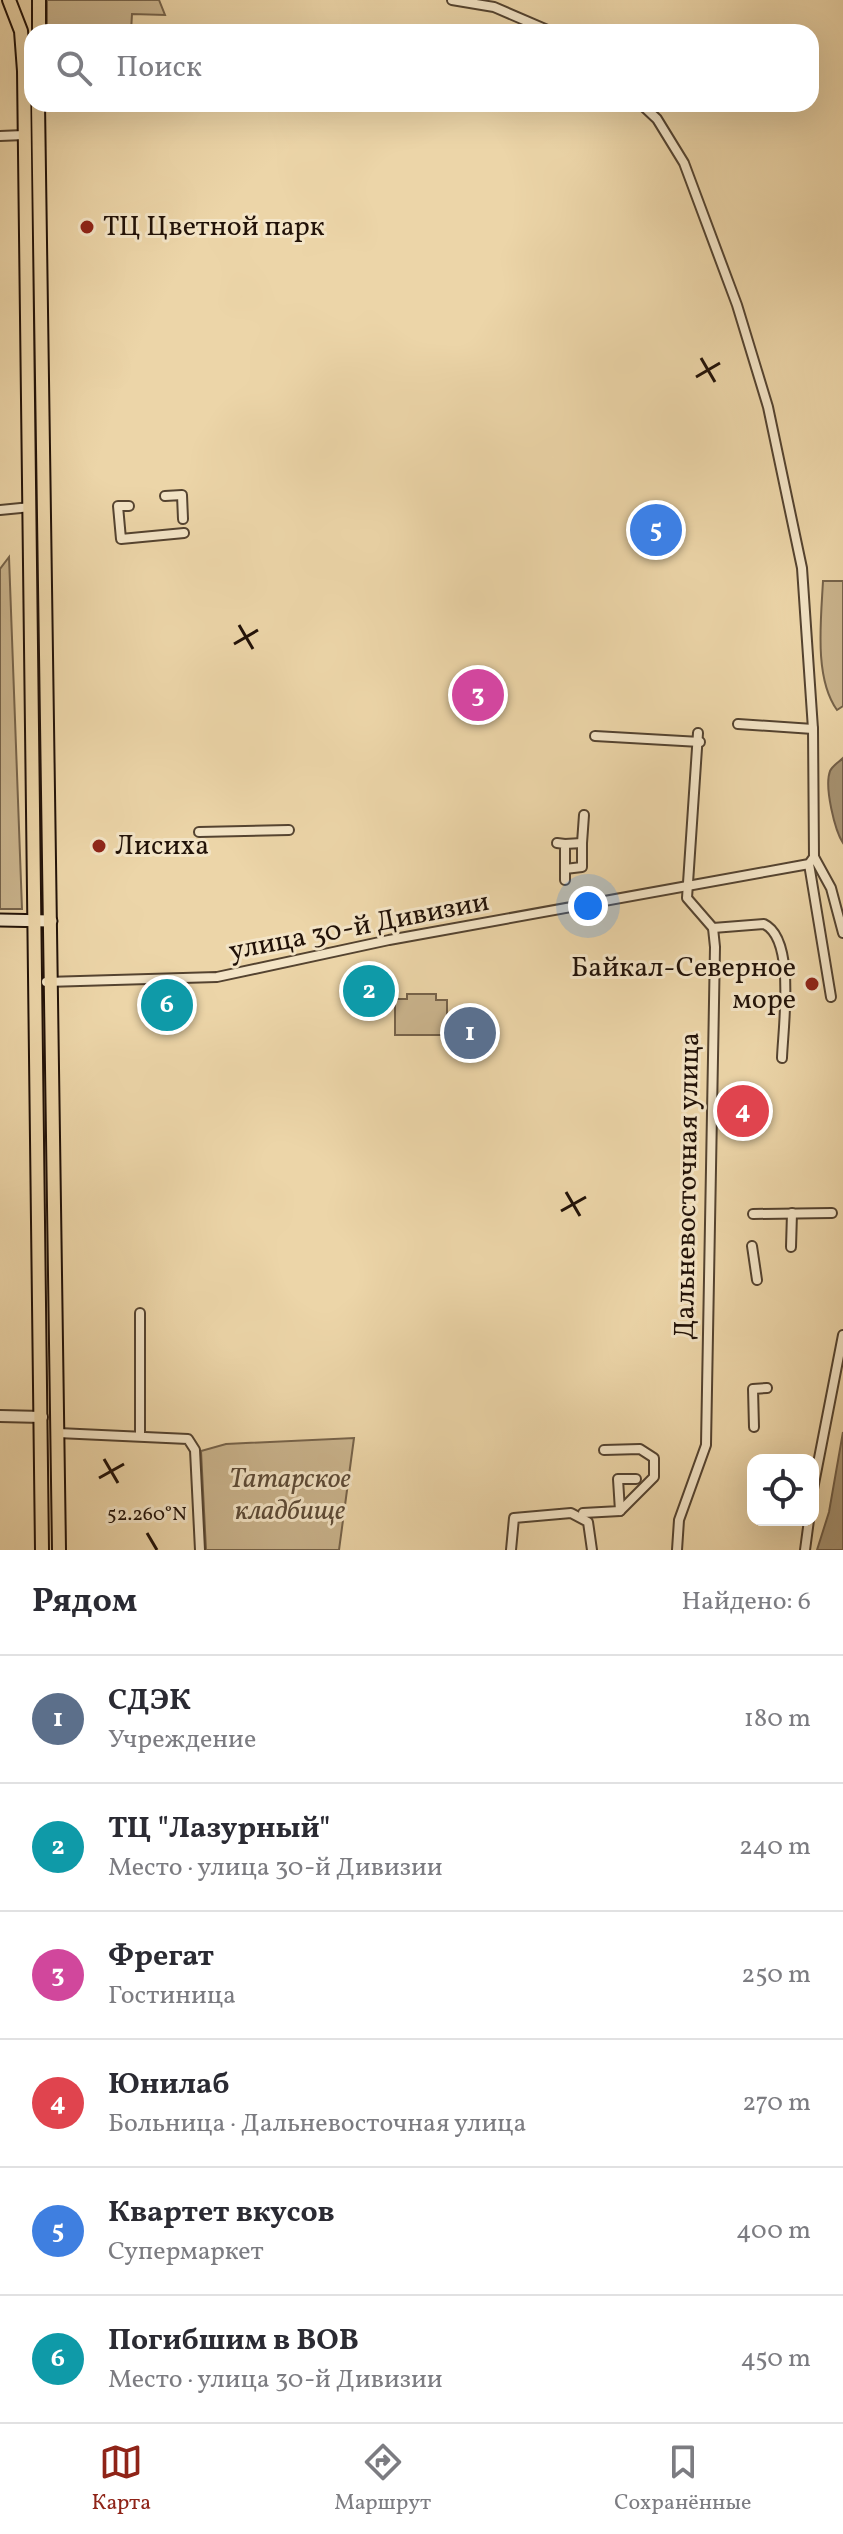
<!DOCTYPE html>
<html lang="ru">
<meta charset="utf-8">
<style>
:root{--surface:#fff;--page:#f7f7f7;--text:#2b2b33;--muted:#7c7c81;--line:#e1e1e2;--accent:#8f2418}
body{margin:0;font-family:Vollkorn,serif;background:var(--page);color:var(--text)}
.controls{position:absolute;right:24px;bottom:24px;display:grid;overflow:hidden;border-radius:16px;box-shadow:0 8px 32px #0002}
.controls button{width:72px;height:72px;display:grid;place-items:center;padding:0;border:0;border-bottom:2px solid var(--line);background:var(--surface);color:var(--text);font:40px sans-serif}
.you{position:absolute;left:588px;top:906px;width:28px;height:28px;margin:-20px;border:6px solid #fff;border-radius:50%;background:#1a73e8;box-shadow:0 0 0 12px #1a73e833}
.badge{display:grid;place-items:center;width:52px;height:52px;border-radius:50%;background:var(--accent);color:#fff;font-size:26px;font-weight:700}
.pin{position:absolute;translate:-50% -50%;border:4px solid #fff;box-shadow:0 2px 8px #0006}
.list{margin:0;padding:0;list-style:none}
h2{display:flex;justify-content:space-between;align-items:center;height:104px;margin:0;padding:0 32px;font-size:34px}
h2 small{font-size:26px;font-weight:400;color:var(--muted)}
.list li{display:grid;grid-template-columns:52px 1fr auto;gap:24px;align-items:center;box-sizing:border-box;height:128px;padding:0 32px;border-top:2px solid var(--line)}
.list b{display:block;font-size:30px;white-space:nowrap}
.list p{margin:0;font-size:26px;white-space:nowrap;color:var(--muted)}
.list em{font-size:26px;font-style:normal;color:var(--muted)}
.icon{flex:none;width:44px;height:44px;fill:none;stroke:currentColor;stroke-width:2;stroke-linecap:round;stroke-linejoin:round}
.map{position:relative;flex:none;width:843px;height:1550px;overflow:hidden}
.search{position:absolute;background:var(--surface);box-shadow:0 8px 32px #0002;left:24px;right:24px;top:24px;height:88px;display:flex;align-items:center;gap:20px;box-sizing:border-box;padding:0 28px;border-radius:24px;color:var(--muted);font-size:30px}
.sheet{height:872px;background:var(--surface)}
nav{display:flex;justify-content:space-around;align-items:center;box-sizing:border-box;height:112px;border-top:2px solid var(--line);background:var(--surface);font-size:22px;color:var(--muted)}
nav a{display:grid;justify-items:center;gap:4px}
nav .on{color:var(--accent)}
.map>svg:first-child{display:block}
</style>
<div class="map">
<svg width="843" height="1550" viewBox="0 0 843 1550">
<rect width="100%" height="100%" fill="#ecd5a8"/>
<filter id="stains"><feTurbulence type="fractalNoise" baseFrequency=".0025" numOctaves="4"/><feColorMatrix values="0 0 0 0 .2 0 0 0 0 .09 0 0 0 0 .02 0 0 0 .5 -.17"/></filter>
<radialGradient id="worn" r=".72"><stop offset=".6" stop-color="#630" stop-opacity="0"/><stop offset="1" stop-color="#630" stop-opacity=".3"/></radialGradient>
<g fill="#cab48d" stroke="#76634a" stroke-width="2">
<path d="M47 0H159L165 15 132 14 131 32H47Z"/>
<path d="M9 557 22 909H0V569Z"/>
<path d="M823 581H843V706L837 710C814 678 821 620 823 581Z"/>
<path d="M407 994H436V1000H447V1035H395V999H407Z"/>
<path d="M354 1438 339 1550H206L201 1451 226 1444Z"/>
</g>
<g fill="#a79372" stroke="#725f48" stroke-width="2">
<path d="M843 758V843C835 831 824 787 830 771 833 765 839 762 843 758Z"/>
<path d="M843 1432V1550H817L829 1512Z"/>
</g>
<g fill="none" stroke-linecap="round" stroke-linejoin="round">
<defs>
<g id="minor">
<path d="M452 0 494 7 552 32"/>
<path d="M641 104 657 119 684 163 737 305 768 407 802 568 813 729 814 857 831 888 843 933"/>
<path d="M0 136 24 135"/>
<path d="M165 496 182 495 183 519"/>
<path d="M129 506H118L121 539 184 533"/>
<path d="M0 510 31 507"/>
<path d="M738 724 813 729"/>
<path d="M595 736 700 742"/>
<path d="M199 832 289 830"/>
<path d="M557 843 565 844V880"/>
<path d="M582 843 584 815"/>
<path d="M565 844 582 843V867L565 869"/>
<path d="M809 864 831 997"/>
<path d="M713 928 764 924C796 939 783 1027 782 1058"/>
<path d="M46 982 217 977 389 940 809 864 814 857"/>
<path d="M753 1214 832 1213"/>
<path d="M752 1246 757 1280"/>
<path d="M791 1247 792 1213"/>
<path d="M754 1427 753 1389 767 1388"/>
<path d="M58 1433 188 1439 195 1450 200 1550"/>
<path d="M140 1435V1313"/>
<path d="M604 1450 640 1449 654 1458V1477L620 1511"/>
<path d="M813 1489 843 1335"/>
<path d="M583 1513 620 1511 618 1479H636"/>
<path d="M511 1550 514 1518 571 1513 588 1522 592 1550"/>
<path d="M677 1550 679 1520 706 1445 715 947 713 928 687 898 698 733"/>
<path d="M805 1550 809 1520"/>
</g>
<path id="tertiary" d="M0 1416 42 1417"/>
<path id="secondary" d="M0 920 51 921"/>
<g id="primary">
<path d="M9 0 21 31 24 71 42 1550"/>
<path d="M39 0V32"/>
<path d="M38 104 59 1550"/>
</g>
</defs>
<use href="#minor" stroke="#544330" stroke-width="12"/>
<use href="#tertiary" stroke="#544330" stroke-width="14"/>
<use href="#secondary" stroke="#221208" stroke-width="15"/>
<use href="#primary" stroke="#221208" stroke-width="16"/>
<use href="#minor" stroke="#f3e4c6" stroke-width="8"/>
<use href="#tertiary" stroke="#f3e4c6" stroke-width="10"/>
<use href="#secondary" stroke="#f3e4c6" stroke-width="11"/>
<use href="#primary" stroke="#ecd5a8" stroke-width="12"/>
</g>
<path fill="none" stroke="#221208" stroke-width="3" d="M701 358 715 382M696 377 720 363M239 625 253 649M234 644 258 630M566 1192 580 1216M561 1211 586 1197M104 1459 118 1483M99 1478 124 1464M147 1533 157 1550"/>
<g fill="#8f2418" stroke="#f3e4c6" stroke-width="3">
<circle cx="87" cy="227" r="8"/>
<circle cx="99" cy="846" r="8"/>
<circle cx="812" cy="984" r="8"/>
</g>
<g text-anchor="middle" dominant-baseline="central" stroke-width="6" stroke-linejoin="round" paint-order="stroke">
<g font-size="28" fill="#221208" stroke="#f3e4c6" text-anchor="start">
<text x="103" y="227">ТЦ Цветной парк</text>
<text x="115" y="846">Лисиха</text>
<text x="796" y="968" text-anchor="end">Байкал-Северное<tspan x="796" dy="32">море</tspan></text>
</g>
<g font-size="28" fill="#221208" stroke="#f3e4c6">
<text transform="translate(359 927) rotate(-11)">улица 30-й Дивизии</text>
<text transform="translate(688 1186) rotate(-89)">Дальневосточная улица</text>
</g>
<g font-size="28" font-style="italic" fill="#5d4b37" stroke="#f3e4c6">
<text x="290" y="1479">Татарское<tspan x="290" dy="32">кладбище</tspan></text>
</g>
</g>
<g font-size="20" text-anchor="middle" fill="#221208" stroke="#f3e4c6" stroke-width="6" stroke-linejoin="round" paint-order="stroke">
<text x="147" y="1520">52.260°N</text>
</g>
<rect width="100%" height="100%" filter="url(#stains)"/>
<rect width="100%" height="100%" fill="url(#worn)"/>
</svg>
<div class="controls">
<button><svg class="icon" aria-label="locate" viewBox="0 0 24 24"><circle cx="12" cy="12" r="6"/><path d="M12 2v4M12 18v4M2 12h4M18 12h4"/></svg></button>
</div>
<div class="you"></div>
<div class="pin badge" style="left:470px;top:1033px;background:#5c6f8a">1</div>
<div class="pin badge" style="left:369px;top:991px;background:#0f9aa8">2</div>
<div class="pin badge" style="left:478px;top:695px;background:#d1479c">3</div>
<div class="pin badge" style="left:743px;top:1111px;background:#e0444e">4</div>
<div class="pin badge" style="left:656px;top:530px;background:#3f7fe0">5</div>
<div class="pin badge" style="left:167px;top:1005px;background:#0f9aa8">6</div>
<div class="search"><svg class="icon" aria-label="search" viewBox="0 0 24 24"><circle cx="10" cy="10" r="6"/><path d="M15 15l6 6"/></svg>Поиск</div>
</div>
<section class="sheet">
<h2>Рядом<small>Найдено: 6</small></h2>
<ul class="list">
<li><span class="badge" style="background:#5c6f8a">1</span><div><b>СДЭК</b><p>Учреждение</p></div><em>180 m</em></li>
<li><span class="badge" style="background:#0f9aa8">2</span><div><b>ТЦ &quot;Лазурный&quot;</b><p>Место · улица 30-й Дивизии</p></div><em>240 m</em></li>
<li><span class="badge" style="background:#d1479c">3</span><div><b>Фрегат</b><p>Гостиница</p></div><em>250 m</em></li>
<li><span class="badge" style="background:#e0444e">4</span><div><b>Юнилаб</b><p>Больница · Дальневосточная улица</p></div><em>270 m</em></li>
<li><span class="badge" style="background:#3f7fe0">5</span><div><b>Квартет вкусов</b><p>Супермаркет</p></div><em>400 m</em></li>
<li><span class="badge" style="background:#0f9aa8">6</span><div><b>Погибшим в ВОВ</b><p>Место · улица 30-й Дивизии</p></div><em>450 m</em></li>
</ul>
</section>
<nav>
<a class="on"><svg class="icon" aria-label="map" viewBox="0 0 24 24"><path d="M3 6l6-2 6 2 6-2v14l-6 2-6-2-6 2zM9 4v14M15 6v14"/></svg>Карта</a>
<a><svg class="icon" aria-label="directions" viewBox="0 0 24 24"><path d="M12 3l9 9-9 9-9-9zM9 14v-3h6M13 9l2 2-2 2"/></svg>Маршрут</a>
<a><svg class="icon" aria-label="saved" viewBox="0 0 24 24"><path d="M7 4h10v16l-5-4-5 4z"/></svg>Сохранённые</a>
</nav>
